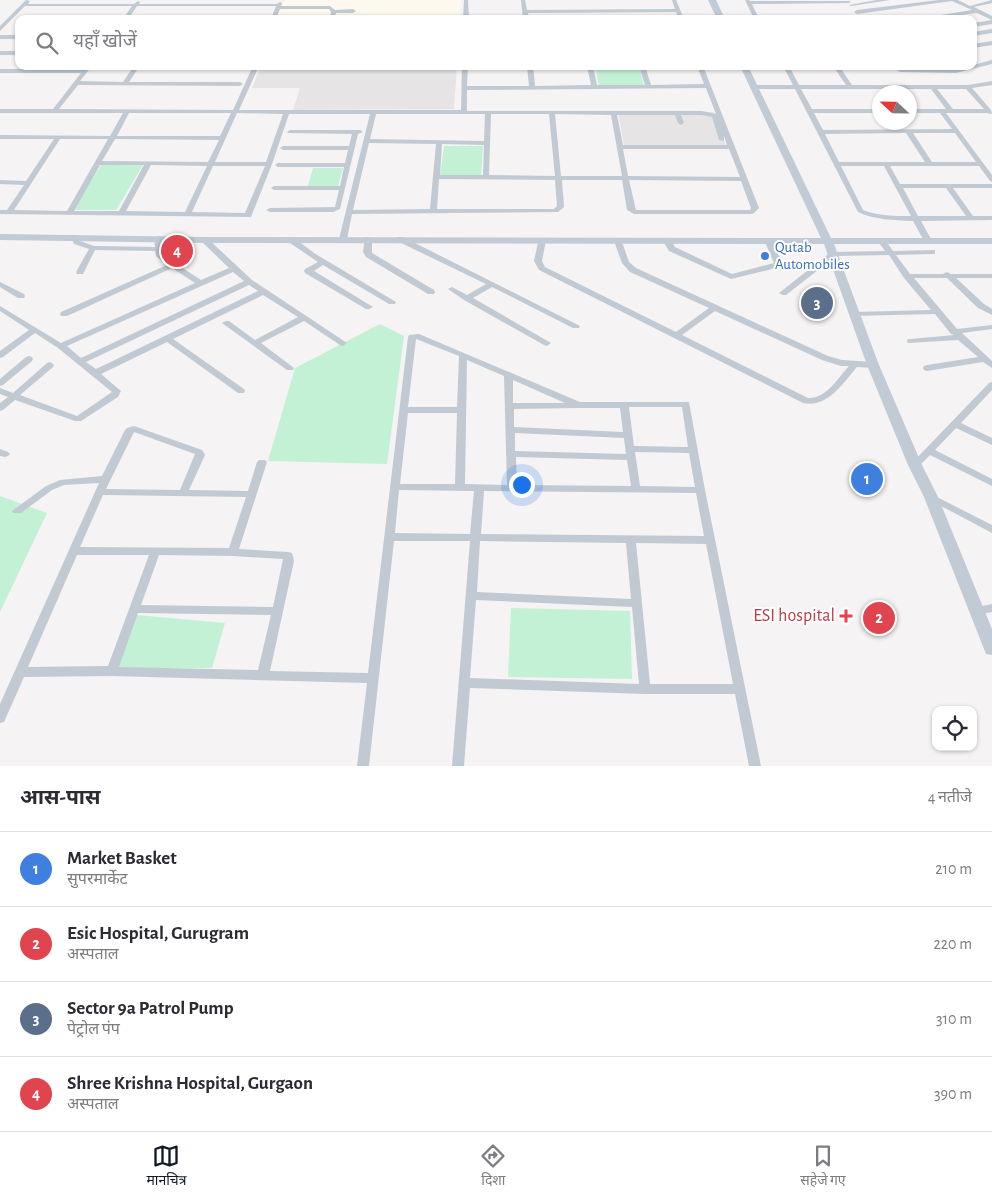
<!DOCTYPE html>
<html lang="hi">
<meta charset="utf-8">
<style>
:root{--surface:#fff;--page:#f7f7f7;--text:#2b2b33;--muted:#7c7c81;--line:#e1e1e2;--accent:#111827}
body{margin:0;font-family:"Alegreya Sans","Noto Sans Devanagari",sans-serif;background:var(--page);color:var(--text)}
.controls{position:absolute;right:15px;bottom:15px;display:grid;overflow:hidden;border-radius:10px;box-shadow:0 1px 4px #0004}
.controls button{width:45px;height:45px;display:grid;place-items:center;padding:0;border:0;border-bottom:1px solid var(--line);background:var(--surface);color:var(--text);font:25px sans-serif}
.compass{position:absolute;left:872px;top:85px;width:45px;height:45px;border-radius:50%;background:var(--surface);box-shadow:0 1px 4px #0004;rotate:292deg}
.you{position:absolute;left:521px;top:484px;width:18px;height:18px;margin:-12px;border:4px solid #fff;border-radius:50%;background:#1a73e8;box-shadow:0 0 0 8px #1a73e833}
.badge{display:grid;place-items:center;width:32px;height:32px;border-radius:50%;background:var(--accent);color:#fff;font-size:16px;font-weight:700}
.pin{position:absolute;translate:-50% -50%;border:2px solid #fff;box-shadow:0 1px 5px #0006}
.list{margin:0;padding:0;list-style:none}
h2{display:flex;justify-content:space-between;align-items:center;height:65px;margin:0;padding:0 20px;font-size:21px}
h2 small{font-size:16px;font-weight:400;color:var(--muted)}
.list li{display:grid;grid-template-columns:32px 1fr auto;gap:15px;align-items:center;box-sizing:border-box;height:75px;padding:0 20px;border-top:1px solid var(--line)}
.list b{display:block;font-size:19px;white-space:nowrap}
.list p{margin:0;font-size:16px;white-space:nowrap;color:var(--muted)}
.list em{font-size:16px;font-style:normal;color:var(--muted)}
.icon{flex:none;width:28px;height:28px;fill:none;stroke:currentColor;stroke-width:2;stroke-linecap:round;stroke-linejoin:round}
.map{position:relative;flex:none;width:992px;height:766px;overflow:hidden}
.search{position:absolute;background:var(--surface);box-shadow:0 1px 4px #0004;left:15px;right:15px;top:15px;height:55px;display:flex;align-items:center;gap:12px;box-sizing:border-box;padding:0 18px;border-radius:10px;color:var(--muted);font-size:19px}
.sheet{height:365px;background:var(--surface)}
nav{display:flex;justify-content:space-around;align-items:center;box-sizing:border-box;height:70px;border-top:1px solid var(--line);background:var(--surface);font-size:14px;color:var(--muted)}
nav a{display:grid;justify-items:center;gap:2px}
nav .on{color:var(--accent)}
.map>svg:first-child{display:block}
</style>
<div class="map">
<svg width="992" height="766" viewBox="0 0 992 766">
<rect width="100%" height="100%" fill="#f5f3f3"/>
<path fill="#fdf9ef" d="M285 0H461L460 19H275Z"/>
<g fill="#e6e4e5">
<path d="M261 66H457L454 109 293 110 300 88H252Z"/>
<path d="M714 112 726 145H624L618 113Z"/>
</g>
<g fill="#c3f1d5">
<path d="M595 66H639L644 86H599Z"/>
<path d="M444 146H483L481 176H440Z"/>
<path d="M101 165H143L116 210H72Z"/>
<path d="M313 168H343L338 186H308Z"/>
<path d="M380 324 404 336 387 464 268 461 295 368Z"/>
<path d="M0 496 47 513 0 612Z"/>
<path d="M511 608 630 611 632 679 508 677Z"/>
<path d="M137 615 225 623 212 668H118Z"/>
</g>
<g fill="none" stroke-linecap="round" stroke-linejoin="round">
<g fill="#c1cad2" fill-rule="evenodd">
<path d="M26 0 30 1 28 4H134L138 1 140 2 139 4H277L280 2 282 3 281 6H330L335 10 353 9 356 11 353 13H336L335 19H330L331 12 329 9H280L276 19H271L276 6H137L128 19H123L132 6H25L0 31V26Z"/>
<path d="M464 0H468L469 19H463Z"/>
<path d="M521 0H525L527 10 675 9 672 0H676L684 19H679L676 12 528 13 529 19H523Z"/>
<path d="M745 0H749L750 1H849L851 2 849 3 752 4 759 19H754Z"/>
<path d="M877 0H890L851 6 849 5Z"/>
<path d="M939 0H958L970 6 992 0V3L974 7 992 16V20L977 13 931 19H916L972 10 952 1 857 14 854 12 857 10Z"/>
<path d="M992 20V24L973 27V23Z"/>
<path d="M992 29V33L973 36V32Z"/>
<rect x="0" y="35" width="19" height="4"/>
<path d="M992 41V45L973 48V44Z"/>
<rect x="0" y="51" width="19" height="4"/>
<path d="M992 60V64L956 73 900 72 897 70 900 68 956 69 973 66V65Z"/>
<path d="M86 66H92L80 81 123 82 134 66H232L235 68 234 69 137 70 129 82H240L243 84 240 86 78 85 59 109 233 110 253 66H259L239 110H461L462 66H468L467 86H529L527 66H533L535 86 591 85 587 66H593L597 85H645L639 66H645L651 85 704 84 697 66H703L759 208 754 213 752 214H634L627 210 622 180H562L564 207 558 212 352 214 347 239 343 241 339 239 370 114H289L272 164 251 217 0 214V210H7L24 185 0 184V180L26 181 54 139H0V135L110 136 123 113H0V109H53L81 73H0V69H84ZM706 88 716 114 702 111H467V90ZM129 113H231L220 136H117ZM237 113 283 114 266 162H215ZM376 114H485L484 141 370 139ZM491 114H549L555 176 489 175ZM555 114 611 115 622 176H561ZM617 115H675L678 123 681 125 684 123 681 115H702L712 117 719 140 724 141V136L727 145H623ZM60 139H108L67 211 14 210ZM115 139 219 140 208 162 102 161ZM369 143 436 144 430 209 353 210ZM442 144 484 145 483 175H440ZM623 149H729L740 177 628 176ZM100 165H144L119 211H74ZM151 165 207 166 185 212 126 211ZM213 166H265L245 213 192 212ZM439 179 555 180 557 206 554 209H437ZM629 180 741 181 751 208 750 210H636Z"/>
<path d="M783 66H789L799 85H846L833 66H839L852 85H968L992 81V85L972 88 991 110 992 114 987 113H946L992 175V182L990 181 979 166H890L900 184H992V188H953L973 216H992V220L921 221 931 239 927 241 923 239 913 221C894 220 875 220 858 212L795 89H754L751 87 754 85H793ZM801 89H931L946 109H910V113H940L952 129 823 130 814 113H880V109H812ZM937 89H966L984 109H953ZM906 133 925 162H839L825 134ZM913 133H955L976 162H932ZM841 166H884L911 216C895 216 878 216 863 210ZM903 188H946L966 216H918Z"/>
<path d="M290 130H360L363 132 358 134 340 209 333 212H270L266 210 270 208 335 207 339 190H274L271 188 274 186H340L344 167H278L275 165 278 163H345L348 150H283L280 148 283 146H349L352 134 288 133 287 132Z"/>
<path d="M72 235H78L80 241 94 246 155 247 154 238 158 236H161L163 253 175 263 201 280 229 268 200 240 201 238H207L252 280 347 343 343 346 340 345 304 321 261 343 294 368 293 370H287L222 323 226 321H229L255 340 298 317 263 295 173 339 244 389 245 391 244 393H238L167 342 101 374 121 391 118 397 81 421H75L15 400 3 410 0 411V403L8 397 0 394V388L13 393 47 363 50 362 54 365 53 367 20 395 77 416 112 392 58 348 35 333 3 357 0 358V351L29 330 0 311V306L61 343 195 283 172 268 67 316H61L60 314 61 312 167 265 156 256 155 251 95 250 83 274H77L76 272 89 249 74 244 71 237ZM233 272 244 281 81 358 67 346ZM249 285 258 291 96 369 86 362Z"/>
<path d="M287 237H293L314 253 396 302 395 304H389L323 265 314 271 373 307 369 309H366L305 273 304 271 305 269 318 262 287 241Z"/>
<path d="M365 237H368L372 239V253L434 290 435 292 434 294H428L366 257 363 252Z"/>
<path d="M397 237H403L580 326 579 328H573L492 287 473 298 551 343 547 346 544 345 464 300 448 289 452 287 467 295 486 284 397 241Z"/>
<path d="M539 238H545L546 240 542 261 545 267 676 332 709 308 630 272 622 263 614 241 615 239H621L629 262 636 268 828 356 842 360 873 362 877 365 873 368 857 367C843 383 828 408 803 403L539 270 534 261ZM715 311 822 360 841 366H849C838 378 826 399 808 398L682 335Z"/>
<path d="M765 238H771L772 240 782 263 780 267 731 279 669 251 663 241 664 239H670L675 247 732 274 774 263 764 240Z"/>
<path d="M878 238H884L893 251 935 250V254H932L896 255 910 274H943L947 272 951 274H992V278H956L984 304 992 309V315L978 308 947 278H914L957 329 992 325V329L962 333 992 361V368L983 362 927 371 924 370 923 368 924 366 927 365 978 357 958 340 908 343 907 341 908 339H911L954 335 951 334 935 314 852 316 851 314 855 312 931 310 904 278 889 255 836 256 786 295H783L779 293 831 252 885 251 877 240Z"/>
<path d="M0 282 24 294 25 296 24 298H18L0 287Z"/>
<path d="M419 334 580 402H689L705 490 761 766H749L735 694H645L470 688 464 766H452L470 541H394L369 766H357L367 683 112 676 24 677 4 722 0 723V704L99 483 64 485 52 490 21 513H13L12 511 46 486 60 480 102 476 125 430 127 428 134 426 202 450 205 455 189 490 248 491 257 462 259 460H265L267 462 239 549 288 552 292 553 294 561 270 671 368 673 408 337 409 335ZM416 339 459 356 457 407H408ZM467 360 504 376 507 485 465 484ZM513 380 565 403H513ZM629 407H682L688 447 634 446ZM578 408H620L623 432 514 427V409ZM408 413H457L455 484H400ZM134 432 195 454 180 490 106 489ZM515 433 624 438 626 454 515 451ZM635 452 689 453 695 487 640 486ZM516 457 627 460 631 486 517 485ZM399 490 474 491 470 534 395 533ZM484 491 696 493 704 536 481 534ZM103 495 246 497 229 548 80 547ZM480 541 626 543 631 599 477 592ZM636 543 706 544 733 684H650ZM77 555H149L108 666 28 667ZM159 555 233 556 283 559 273 607 141 605ZM476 600 632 607 639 684 470 678ZM138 613 271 615 258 670 119 667Z"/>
<path d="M29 356 32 357 33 359 32 361 3 385 0 386V379L26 357Z"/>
<path d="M992 382V390L961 423 992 438V445L956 428 935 450 992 479V486L930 455 918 467H912L910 465 912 463 989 383Z"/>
<path d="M0 449 8 452 10 454 8 456 5 457 0 456Z"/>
<path d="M931 494 992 525V533L928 499 926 497 928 495Z"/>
<path d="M992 604V612L976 615 972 614 970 611 972 608Z"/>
</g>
<g fill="#c1cbd6" fill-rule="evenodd">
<path d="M708 0H716L725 19H717Z"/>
<path d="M740 66H748L831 238H992V244H834L879 365 922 465 938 497 992 629V655L986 654 984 649 924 497 908 465 867 365 824 244 204 243 0 240V234L204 237 821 238Z"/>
</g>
</g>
<circle fill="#3f7fe0" stroke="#fff" stroke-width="2" cx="765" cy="256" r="5"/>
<path fill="#e0444e" stroke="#fff" stroke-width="2" d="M843.5 608.5h5v5h5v5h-5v5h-5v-5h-5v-5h5z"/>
<g text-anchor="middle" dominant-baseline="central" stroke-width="4" stroke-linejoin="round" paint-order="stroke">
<g font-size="15" fill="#366cbe" stroke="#fff" text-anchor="start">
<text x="775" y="247">Qutab<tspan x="775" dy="17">Automobiles</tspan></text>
</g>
<g font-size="18" fill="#be3a42" stroke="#fff" text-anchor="end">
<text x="835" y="616">ESI hospital</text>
</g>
</g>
</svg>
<div class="controls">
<button><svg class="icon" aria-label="locate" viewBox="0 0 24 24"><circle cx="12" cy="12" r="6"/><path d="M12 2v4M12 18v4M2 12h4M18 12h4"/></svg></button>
</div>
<svg class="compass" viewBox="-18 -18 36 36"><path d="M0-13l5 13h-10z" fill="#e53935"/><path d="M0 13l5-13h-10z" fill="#7c7c81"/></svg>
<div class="you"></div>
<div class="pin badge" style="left:867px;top:479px;background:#3f7fe0">1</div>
<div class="pin badge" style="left:879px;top:618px;background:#e0444e">2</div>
<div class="pin badge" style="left:817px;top:303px;background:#5c6f8a">3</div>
<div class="pin badge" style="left:177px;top:251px;background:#e0444e">4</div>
<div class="search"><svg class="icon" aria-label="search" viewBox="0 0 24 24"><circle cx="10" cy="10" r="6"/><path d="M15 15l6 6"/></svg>यहाँ खोजें</div>
</div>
<section class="sheet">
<h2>आस-पास<small>4 नतीजे</small></h2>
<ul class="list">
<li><span class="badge" style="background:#3f7fe0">1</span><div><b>Market Basket</b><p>सुपरमार्केट</p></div><em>210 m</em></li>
<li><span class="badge" style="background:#e0444e">2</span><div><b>Esic Hospital, Gurugram</b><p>अस्पताल</p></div><em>220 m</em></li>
<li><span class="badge" style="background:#5c6f8a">3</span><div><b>Sector 9a Patrol Pump</b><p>पेट्रोल पंप</p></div><em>310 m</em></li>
<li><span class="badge" style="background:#e0444e">4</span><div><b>Shree Krishna Hospital, Gurgaon</b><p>अस्पताल</p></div><em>390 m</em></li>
</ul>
</section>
<nav>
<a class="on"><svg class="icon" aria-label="map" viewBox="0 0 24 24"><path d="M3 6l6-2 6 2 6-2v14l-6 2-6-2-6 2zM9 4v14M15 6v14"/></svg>मानचित्र</a>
<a><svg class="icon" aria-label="directions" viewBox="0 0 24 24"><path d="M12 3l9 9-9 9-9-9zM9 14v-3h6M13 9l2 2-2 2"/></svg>दिशा</a>
<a><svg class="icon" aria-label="saved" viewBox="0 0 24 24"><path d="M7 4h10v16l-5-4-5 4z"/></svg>सहेजे गए</a>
</nav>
